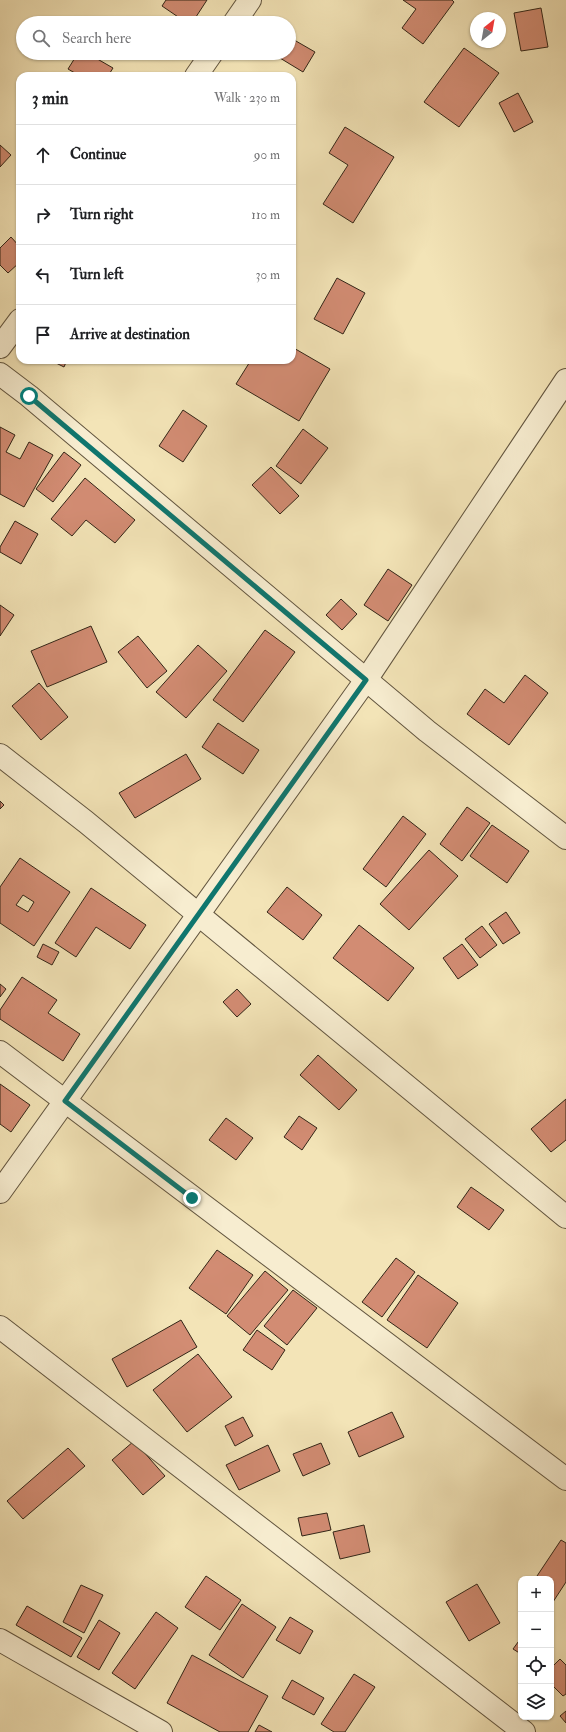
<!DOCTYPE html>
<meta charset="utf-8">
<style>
:root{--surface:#fff;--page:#f6f6f6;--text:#202124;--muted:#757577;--line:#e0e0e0}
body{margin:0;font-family:"IM FELL Double Pica",serif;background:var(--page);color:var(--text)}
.controls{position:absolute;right:12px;bottom:12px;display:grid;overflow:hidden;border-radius:8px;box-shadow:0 1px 3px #0004}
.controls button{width:36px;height:36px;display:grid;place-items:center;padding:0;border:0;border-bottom:1px solid var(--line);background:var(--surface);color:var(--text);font:20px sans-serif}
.compass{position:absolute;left:470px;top:12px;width:36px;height:36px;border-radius:50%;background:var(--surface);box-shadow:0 1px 3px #0004;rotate:31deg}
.stop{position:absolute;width:12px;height:12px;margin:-9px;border:3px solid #0f766e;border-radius:50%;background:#fff}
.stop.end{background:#0f766e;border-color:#fff;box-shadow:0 1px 4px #0008}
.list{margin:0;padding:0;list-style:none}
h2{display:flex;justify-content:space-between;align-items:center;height:52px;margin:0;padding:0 16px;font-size:17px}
h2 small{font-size:13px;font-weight:400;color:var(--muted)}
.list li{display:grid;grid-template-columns:26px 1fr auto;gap:12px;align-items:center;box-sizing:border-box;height:60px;padding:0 16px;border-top:1px solid var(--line)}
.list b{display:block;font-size:15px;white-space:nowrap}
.list em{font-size:13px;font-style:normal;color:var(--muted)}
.icon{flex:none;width:22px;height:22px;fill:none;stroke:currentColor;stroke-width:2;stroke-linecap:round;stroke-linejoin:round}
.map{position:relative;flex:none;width:566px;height:1732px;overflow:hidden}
.search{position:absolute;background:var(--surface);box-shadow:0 1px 3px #0004;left:16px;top:16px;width:280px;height:44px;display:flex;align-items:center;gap:10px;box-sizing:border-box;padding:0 14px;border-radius:22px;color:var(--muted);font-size:15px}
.panel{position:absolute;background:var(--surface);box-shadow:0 1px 3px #0004;left:16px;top:72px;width:280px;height:292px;border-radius:12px}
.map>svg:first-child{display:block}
</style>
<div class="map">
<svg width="566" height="1732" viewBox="0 0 566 1732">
<rect width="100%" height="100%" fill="#f3e4b7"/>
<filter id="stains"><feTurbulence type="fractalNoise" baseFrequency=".005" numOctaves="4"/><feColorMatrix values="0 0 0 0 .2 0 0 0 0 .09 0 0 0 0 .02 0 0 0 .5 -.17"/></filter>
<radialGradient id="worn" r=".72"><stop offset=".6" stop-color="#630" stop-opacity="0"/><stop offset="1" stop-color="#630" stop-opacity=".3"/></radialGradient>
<g fill="#d28c73" stroke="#322517" fill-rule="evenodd">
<path d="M166 0H207L192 23H187L162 6Z"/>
<path d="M403 0H452L454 2 423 44 402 28 416 9Z"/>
<path d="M541 8 548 47 521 51 514 13Z"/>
<path d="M289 37 315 52 303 72 275 55 277 53H289Z"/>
<path d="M464 48 499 73 459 127 424 102Z"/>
<path d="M78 53H87L113 68 108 76H80L68 69Z"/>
<path d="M518 93 533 122 514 132 499 103Z"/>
<path d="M345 127 394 157 353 223 323 204 348 165 329 153Z"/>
<path d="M0 145 11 155 0 167Z"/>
<path d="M11 237 20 247V262L8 273 0 265V248Z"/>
<path d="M337 278 365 293 343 334 314 319Z"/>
<path d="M292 347 330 369 299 421 236 384 251 360H292Z"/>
<path d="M50 360H67L64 367Z"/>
<path d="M183 410 207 426 183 462 159 446Z"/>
<path d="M0 427 15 435 6 452 20 459 29 442 53 455 24 507 0 494Z"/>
<path d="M303 429 328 448 301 484 276 466Z"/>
<path d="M64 452 81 465 53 502 36 489Z"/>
<path d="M271 467 299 496 280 514 252 485Z"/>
<path d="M85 478 135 520 115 543 86 520 72 536 51 519Z"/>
<path d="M15 521 38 534 21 564 0 552V547Z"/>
<path d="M388 569 412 585 388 621 364 605Z"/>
<path d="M341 599 357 614 342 630 326 615Z"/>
<path d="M0 605 14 615 0 636Z"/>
<path d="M91 626 107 662 47 687 31 651Z"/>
<path d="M265 630 295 652 243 722 213 700Z"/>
<path d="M138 636 167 671 147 688 118 652Z"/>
<path d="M198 645 227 671 186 718 156 692Z"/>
<path d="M525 675 548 693 509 745 467 714 485 689 504 703Z"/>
<path d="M39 683 68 717 41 740 12 706Z"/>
<path d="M218 723 259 750 243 774 202 747Z"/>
<path d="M186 754 201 779 135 818 119 793Z"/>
<path d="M0 801 4 805 0 809Z"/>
<path d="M467 807 490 823 462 861 440 844Z"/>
<path d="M403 816 426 834 386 887 363 869Z"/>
<path d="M492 825 529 851 507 883 470 856Z"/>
<path d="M429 850 458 876 409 930 380 904Z"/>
<path d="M20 858 70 892 34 946 0 923V887ZM23 895 34 902 28 912 16 905Z"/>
<path d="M287 887 322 915 303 940 267 912Z"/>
<path d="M91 888 146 925 130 949 96 927 76 957 55 943Z"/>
<path d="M506 912 520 933 503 944 489 924Z"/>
<path d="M359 925 414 968 388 1001 333 958Z"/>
<path d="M482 926 497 945 480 958 465 939Z"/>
<path d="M43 944 59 952 52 965 37 957Z"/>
<path d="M462 944 478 965 458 979 443 958Z"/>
<path d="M22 977 57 1000 48 1013 80 1034 63 1061 0 1019V1010Z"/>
<path d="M0 984 6 989 0 997Z"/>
<path d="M237 989 251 1004 237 1017 223 1002Z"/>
<path d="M318 1055 357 1090 339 1110 300 1075Z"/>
<path d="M0 1084 30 1105 11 1132 0 1124Z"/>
<path d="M566 1099V1140L551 1152 531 1129Z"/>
<path d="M299 1116 317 1128 302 1150 284 1137Z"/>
<path d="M226 1118 253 1138 236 1160 209 1140Z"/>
<path d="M471 1187 504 1210 489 1230 457 1207Z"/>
<path d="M217 1250 253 1275 226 1314 189 1288Z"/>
<path d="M396 1258 415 1272 382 1317 362 1302Z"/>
<path d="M265 1271 288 1290 250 1335 227 1316Z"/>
<path d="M418 1275 458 1303 427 1348 387 1320Z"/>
<path d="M293 1290 317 1308 287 1345 264 1326Z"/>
<path d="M181 1320 197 1347 127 1387 112 1359Z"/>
<path d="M257 1330 285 1350 272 1370 243 1350Z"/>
<path d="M198 1354 232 1397 187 1432 153 1390Z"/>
<path d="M392 1412 404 1437 359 1457 348 1432Z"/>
<path d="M243 1417 253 1436 235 1446 225 1426Z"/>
<path d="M134 1441 165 1476 143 1495 112 1460Z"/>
<path d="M321 1443 330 1464 303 1476 293 1454Z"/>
<path d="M268 1445 280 1471 239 1490 226 1465Z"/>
<path d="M68 1448 85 1466 23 1519 7 1501Z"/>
<path d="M327 1513 331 1530 302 1536 298 1518Z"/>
<path d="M364 1525 370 1552 340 1559 333 1532Z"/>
<path d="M561 1540 566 1543V1582L551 1605V1579H535Z"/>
<path d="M206 1576 241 1600 220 1630 185 1607Z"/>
<path d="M477 1584 500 1623 469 1641 446 1602Z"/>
<path d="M81 1585 103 1595 84 1633 63 1622Z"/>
<path d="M242 1604 276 1627 243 1678 209 1655Z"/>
<path d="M27 1606 82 1638 71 1657 16 1625Z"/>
<path d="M156 1612 178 1628 135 1689 112 1673Z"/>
<path d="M290 1617 313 1631 300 1654 276 1640Z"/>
<path d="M99 1620 120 1633 99 1670 77 1657Z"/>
<path d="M521 1638V1654L513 1649Z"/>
<path d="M192 1655 268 1696 248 1732H220L167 1703Z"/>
<path d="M560 1659 566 1665V1694L563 1696 551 1684V1668Z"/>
<path d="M354 1674 375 1687 345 1732H334L321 1724Z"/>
<path d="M292 1680 324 1698 314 1715 282 1698Z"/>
<path d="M566 1711V1723L560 1716Z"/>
<path d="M259 1725 272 1732H255Z"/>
</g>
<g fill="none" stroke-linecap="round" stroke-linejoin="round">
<defs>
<g id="minor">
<path d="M234 23 250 0"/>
<path d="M196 76 212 53"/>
<path d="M0 347 20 320"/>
<path d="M0 374 29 396 427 731 566 838"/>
<path d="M0 755 86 822 566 1217"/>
<path d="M0 1052 566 1479"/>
<path d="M0 1192 366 680 566 380"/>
<path d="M0 1327 524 1732"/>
<path d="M0 1640 161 1732"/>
</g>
</defs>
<use href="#minor" stroke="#62553f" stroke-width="24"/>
<use href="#minor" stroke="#f7edd0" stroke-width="22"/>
</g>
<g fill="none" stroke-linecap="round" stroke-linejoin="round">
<path stroke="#0f766e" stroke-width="5" d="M29 396 366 680 65 1101 192 1198"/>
</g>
<rect width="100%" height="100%" filter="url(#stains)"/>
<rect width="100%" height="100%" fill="url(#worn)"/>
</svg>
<div class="controls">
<button>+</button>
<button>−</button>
<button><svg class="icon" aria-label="locate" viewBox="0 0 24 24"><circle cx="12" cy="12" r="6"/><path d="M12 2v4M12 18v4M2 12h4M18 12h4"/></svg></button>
<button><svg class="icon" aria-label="layers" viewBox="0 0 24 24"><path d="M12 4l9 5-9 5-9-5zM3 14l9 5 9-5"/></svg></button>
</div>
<svg class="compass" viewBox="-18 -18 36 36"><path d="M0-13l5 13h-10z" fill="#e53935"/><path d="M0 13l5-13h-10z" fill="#757577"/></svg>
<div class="stop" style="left:29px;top:396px"></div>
<div class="stop end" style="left:192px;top:1198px"></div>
<div class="search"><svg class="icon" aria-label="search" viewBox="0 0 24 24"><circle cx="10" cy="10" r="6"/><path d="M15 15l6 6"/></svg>Search here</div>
<section class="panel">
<h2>3 min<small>Walk · 230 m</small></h2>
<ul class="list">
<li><svg class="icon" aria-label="ahead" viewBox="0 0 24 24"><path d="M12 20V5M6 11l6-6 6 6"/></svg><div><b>Continue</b></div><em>90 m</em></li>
<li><svg class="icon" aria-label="right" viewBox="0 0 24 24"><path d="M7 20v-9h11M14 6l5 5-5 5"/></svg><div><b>Turn right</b></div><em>110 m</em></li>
<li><svg class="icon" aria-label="left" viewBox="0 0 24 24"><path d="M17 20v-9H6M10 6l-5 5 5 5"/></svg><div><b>Turn left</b></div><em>30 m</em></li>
<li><svg class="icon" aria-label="arrive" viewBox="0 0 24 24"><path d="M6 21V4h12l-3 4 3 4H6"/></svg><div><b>Arrive at destination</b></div></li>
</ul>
</section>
</div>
